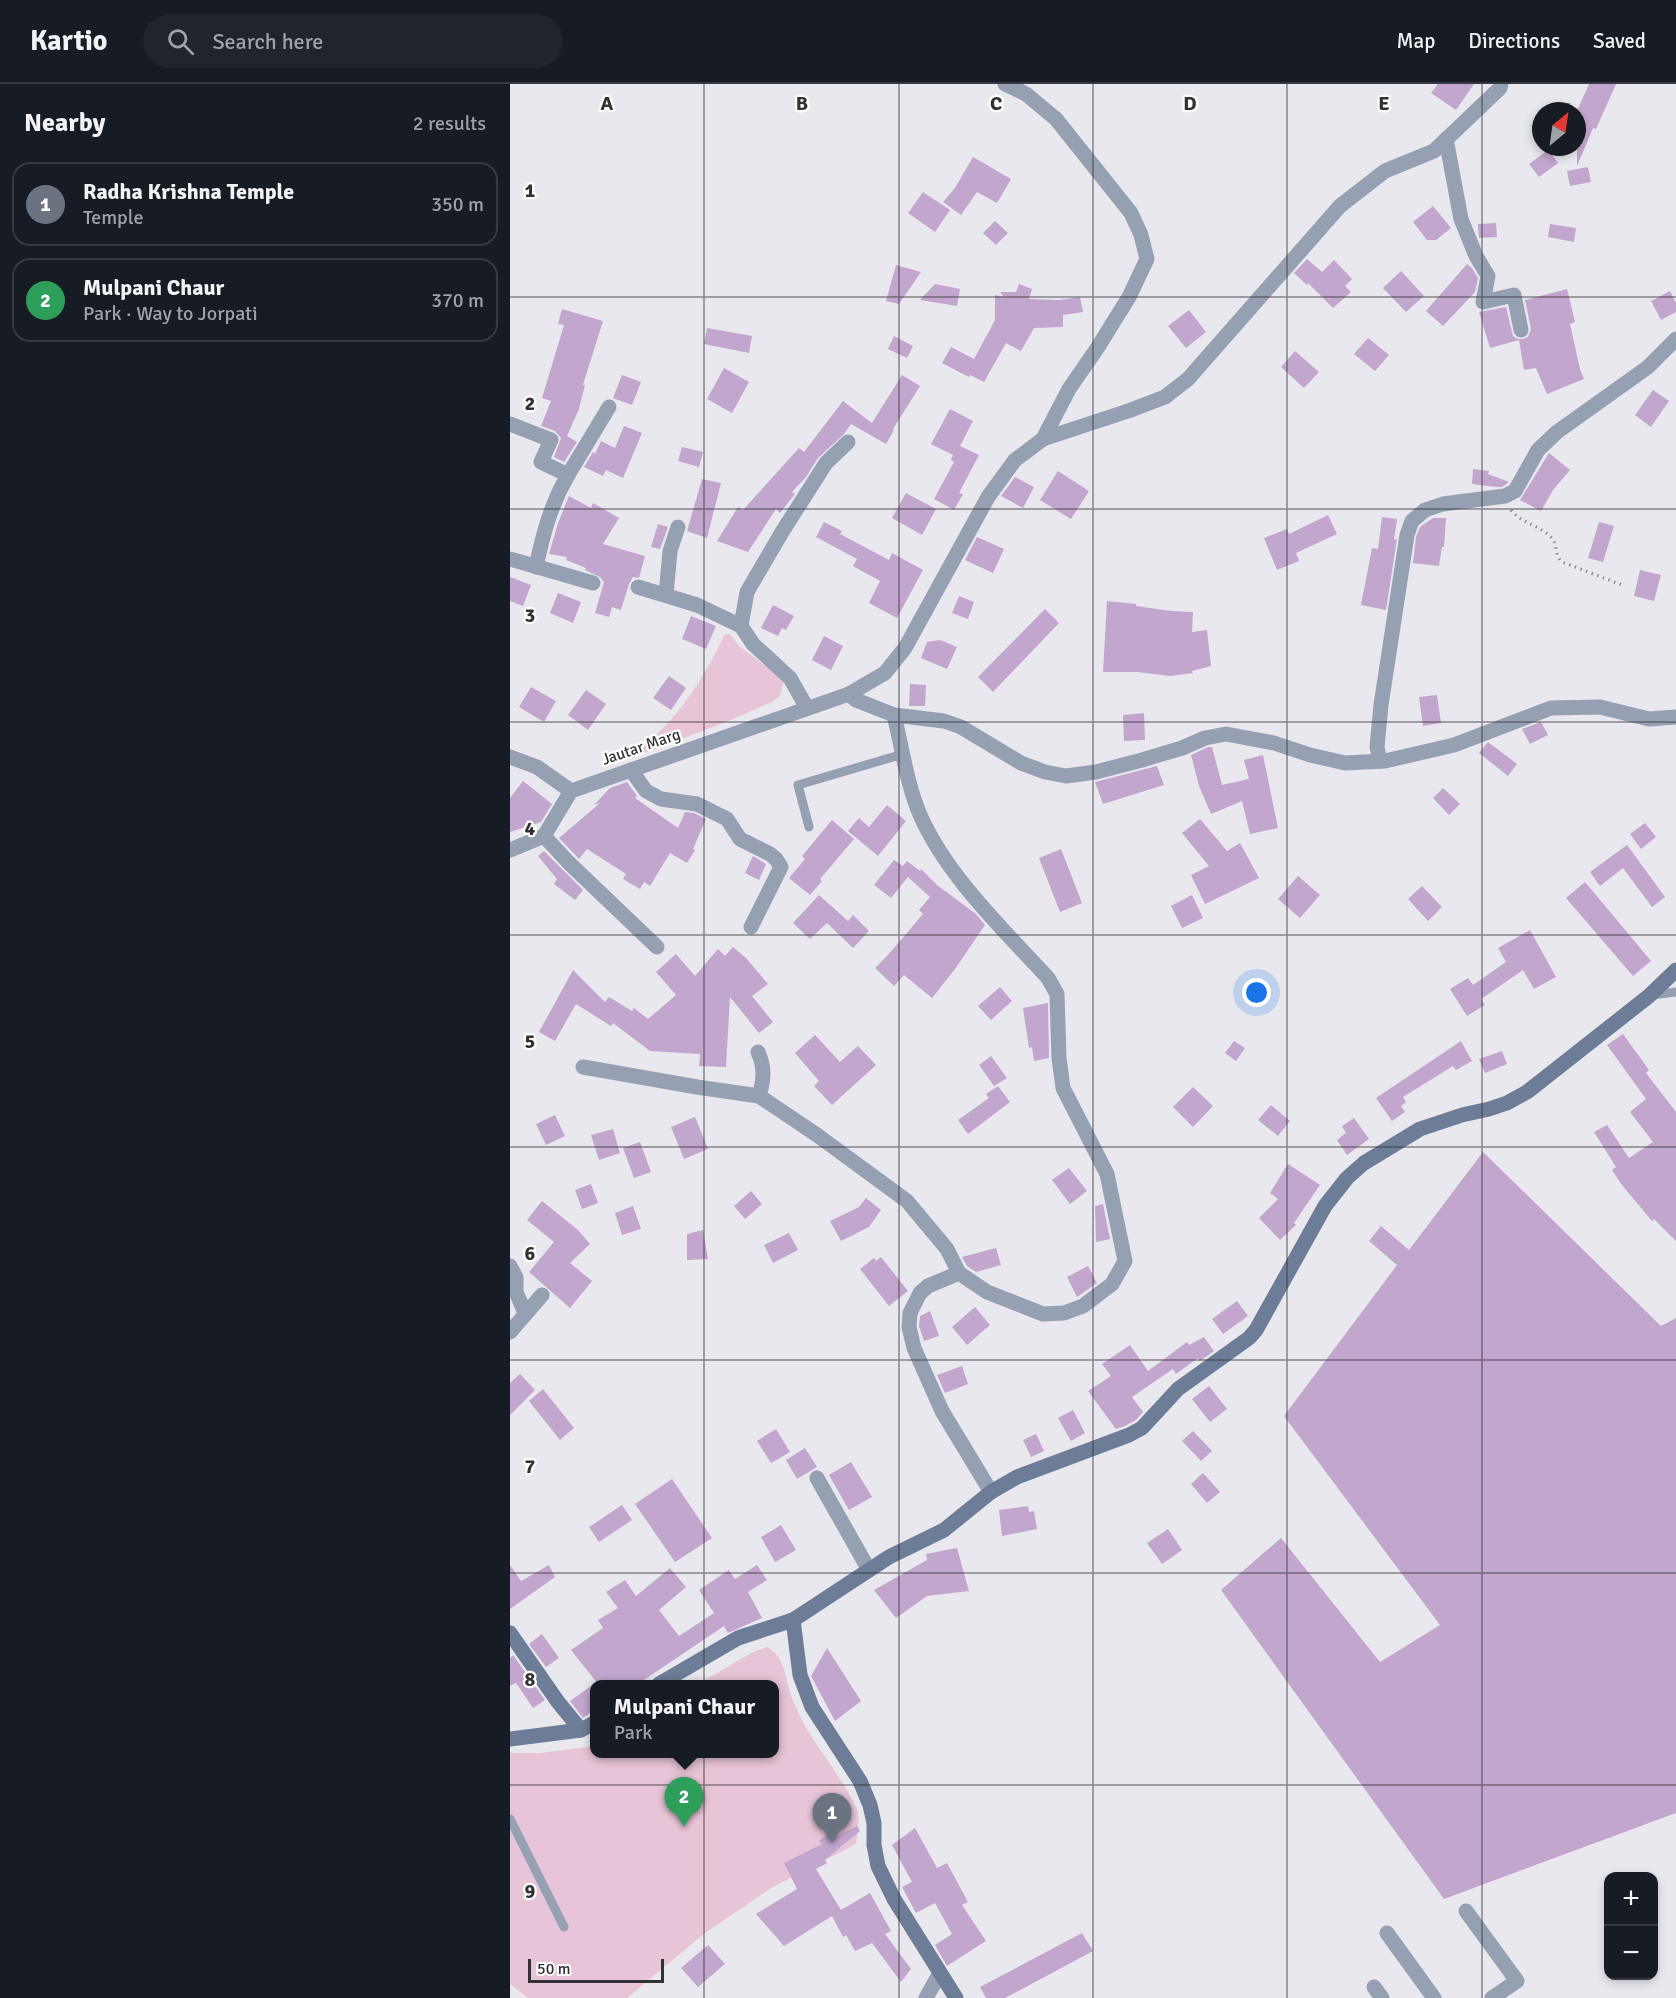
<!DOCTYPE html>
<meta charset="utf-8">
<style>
:root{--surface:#171b24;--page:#20242c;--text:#f1f3f6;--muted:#9ea1a6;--line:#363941;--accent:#c4ac8c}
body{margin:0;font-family:Signika,sans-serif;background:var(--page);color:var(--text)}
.controls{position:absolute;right:18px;bottom:18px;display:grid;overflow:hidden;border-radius:12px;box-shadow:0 3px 9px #0003}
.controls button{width:54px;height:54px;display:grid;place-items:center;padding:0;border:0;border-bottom:2px solid var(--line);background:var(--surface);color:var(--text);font:30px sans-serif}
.compass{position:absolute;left:1022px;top:18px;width:54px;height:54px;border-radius:50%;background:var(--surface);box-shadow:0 3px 9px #0003;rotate:29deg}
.scale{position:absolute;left:18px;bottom:15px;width:136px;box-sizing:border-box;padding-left:6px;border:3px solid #323234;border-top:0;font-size:16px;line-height:21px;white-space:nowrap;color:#323234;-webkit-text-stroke:4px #fff;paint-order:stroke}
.you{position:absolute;left:747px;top:909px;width:21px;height:21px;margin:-15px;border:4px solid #fff;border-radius:50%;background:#1a73e8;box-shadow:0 0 0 9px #1a73e833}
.badge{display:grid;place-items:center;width:39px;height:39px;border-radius:50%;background:var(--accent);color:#fff;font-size:20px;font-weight:700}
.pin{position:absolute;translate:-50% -50px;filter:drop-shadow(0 2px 3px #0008)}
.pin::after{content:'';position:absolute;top:32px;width:21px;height:18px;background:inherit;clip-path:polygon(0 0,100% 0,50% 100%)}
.popup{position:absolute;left:80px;top:1596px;width:189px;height:78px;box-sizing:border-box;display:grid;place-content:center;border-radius:12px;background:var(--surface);filter:drop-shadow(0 2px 4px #0005);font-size:20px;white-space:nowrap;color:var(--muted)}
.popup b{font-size:22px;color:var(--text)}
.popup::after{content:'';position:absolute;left:50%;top:100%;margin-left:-12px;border:12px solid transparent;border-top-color:var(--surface)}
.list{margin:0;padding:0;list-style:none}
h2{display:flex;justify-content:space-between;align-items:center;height:78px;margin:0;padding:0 24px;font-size:26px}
h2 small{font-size:20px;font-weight:400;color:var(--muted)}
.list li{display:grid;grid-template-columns:39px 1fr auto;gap:18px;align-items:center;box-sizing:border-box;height:84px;margin:0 12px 12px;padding:0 12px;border:2px solid var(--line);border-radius:18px}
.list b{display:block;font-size:22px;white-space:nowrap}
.list p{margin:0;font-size:20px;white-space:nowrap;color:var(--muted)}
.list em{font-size:20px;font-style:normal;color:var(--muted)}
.icon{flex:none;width:33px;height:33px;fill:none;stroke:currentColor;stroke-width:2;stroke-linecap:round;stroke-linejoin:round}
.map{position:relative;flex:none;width:1166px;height:1914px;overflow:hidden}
header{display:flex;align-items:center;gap:36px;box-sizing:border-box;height:84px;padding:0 30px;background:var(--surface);border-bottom:2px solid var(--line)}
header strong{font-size:28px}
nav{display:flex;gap:33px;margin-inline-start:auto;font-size:21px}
.search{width:420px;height:54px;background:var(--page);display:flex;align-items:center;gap:15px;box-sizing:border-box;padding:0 21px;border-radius:33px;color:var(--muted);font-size:22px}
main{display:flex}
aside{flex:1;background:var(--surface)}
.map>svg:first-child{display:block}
</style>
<header>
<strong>Kartio</strong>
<div class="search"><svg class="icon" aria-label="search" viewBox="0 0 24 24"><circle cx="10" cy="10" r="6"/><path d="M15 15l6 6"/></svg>Search here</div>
<nav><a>Map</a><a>Directions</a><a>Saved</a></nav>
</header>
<main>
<aside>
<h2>Nearby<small>2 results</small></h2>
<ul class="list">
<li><span class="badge" style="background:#6b7280">1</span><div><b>Radha Krishna Temple</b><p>Temple</p></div><em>350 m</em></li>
<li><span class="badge" style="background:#2e9e5b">2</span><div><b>Mulpani Chaur</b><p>Park · Way to Jorpati</p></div><em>370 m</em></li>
</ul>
</aside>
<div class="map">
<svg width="1166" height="1914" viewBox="0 0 1166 1914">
<rect width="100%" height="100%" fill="#e9e8ee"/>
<g fill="#e7c4d7">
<path d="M215 550H220L229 562 274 596 270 612 262 618 216 638 116 676C127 667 138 659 148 649 177 622 198 585 215 550Z"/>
<path d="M257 1563C277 1573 275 1600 284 1619 299 1657 329 1687 346 1723 351 1733 347 1750 346 1760L261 1804 195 1849 117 1914H18L0 1900V1669H30L84 1662V1670H264V1600H188L241 1569Z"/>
</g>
<g fill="#c3a6ce">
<path d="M928 0H964L946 26 921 9Z"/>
<path d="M1079 0H1106L1086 45 1083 44 1067 82V27Z"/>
<path d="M1038 66 1048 79 1029 93 1019 80Z"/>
<path d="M463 73 501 95 487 119 467 108 451 131 433 118 445 104Z"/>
<path d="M1078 83 1081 98 1060 102 1057 87Z"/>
<path d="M413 108 440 126 425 148 398 129Z"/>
<path d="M923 122 941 144 926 156H917L903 138Z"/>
<path d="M485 137 498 149 486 161 473 149Z"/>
<path d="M986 139 987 153 969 154 968 140Z"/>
<path d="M1040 140 1066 144 1064 158 1038 153Z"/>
<path d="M797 175 812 188 824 176 842 195 835 202 841 208 823 224 798 199 797 201 784 189Z"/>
<path d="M957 180 962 184 968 194 965 208 933 242 916 227Z"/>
<path d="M386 181 411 188 389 220 376 217Z"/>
<path d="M891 187 914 212 896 228 873 204Z"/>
<path d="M425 200 450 205 447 222 410 216Z"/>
<path d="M509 200 522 205 519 215 549 216 570 213 573 228 553 231V243L524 244 511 267 496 259 474 298 460 291 459 293 432 279 441 263 464 275 485 236V211L494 213 490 208H506Z"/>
<path d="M1057 205 1065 238 1060 240 1070 285 1074 295 1037 310 1026 284 1014 286 1009 256 980 264 969 228 996 223 1003 252 1008 255H1013L1018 253 1021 245 1015 216Z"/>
<path d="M1160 207 1166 219V228L1151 236 1141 217Z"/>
<path d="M52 225 93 237 73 301H75L69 325 57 352 67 358 54 378 44 373 51 354 45 347 31 342 41 317 32 314 54 241 48 240Z"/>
<path d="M679 226 696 248 676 264 658 242Z"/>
<path d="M197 244 242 252 239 269 194 260Z"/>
<path d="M384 252 403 262 397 274 378 265Z"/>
<path d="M858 254 879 271 865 287 844 270Z"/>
<path d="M785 267 809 288 794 304 771 283Z"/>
<path d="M214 284 239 298 222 329 197 315Z"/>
<path d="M112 291 131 298 122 321 103 314Z"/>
<path d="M392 291 410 302 383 345 384 346 376 360 341 340 334 350 308 374 296 393 282 408 285 410 270 429 266 425 238 468 207 457 228 423 233 426 289 364 294 368 333 317 362 339Z"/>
<path d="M1143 306 1159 317 1141 343 1125 331Z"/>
<path d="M440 325 463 337 450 362 469 371 449 409 453 410 444 426 424 415 444 378 441 376 443 371 421 360Z"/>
<path d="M114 342 132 349 113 394 96 386 93 392 74 383 83 368 85 370 91 357 105 364Z"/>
<path d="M172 363 193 368 189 383 168 377Z"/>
<path d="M1039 369 1060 386 1043 406 1031 427 1010 416Z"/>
<path d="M963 385 979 387 978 390 999 398 992 403H986L962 400Z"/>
<path d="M548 387 579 407 561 435 530 416Z"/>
<path d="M505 393 524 403 513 424 491 412Z"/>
<path d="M192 395 211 399 197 454 177 447Z"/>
<path d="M396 409 426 425 412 451 382 434Z"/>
<path d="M59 412 81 424 83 419 109 434 93 460 135 472 129 494 123 493 119 500 111 526 102 523 99 533 85 529 94 498 90 493 75 486 76 484 56 476 57 473 39 470 48 439Z"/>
<path d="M818 431 827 450 786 469 789 477 767 486 754 454 777 445 779 450Z"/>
<path d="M872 433 887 435 884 456 887 455 876 526 851 521 862 464 868 465Z"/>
<path d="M923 434H936L934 463H932L929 482 903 479 906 453 910 443Z"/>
<path d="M314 438 332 447 330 450 379 476 382 469 413 486 387 534 359 519 370 497 343 482 347 475 306 453Z"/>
<path d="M1089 438 1104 442 1093 478 1078 474Z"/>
<path d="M148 440 158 443 150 465 141 463Z"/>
<path d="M467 453 494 465 483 489 455 476Z"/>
<path d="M1130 486 1151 491 1144 517 1124 512Z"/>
<path d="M0 493 21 501 13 522 0 517Z"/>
<path d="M48 509 71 518 63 539 40 529Z"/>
<path d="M449 512 464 518 458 535 442 529Z"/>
<path d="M597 517 626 520V522L661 527 683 528 682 548 697 546 701 582 682 587 683 589 660 592 627 588H593Z"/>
<path d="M263 521 284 532 276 546 272 544 268 552 251 544Z"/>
<path d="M535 525 549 539 483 608 468 593Z"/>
<path d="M181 532 206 542 196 565 172 555Z"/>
<path d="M314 552 333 562 321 586 302 576Z"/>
<path d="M430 556 447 563 437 585 411 574 417 558Z"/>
<path d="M159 592 176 604 161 626 143 614Z"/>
<path d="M400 600 416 601 415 622H399Z"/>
<path d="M21 603 46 617 34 638 9 623Z"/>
<path d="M76 606 96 620 78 646 58 631Z"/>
<path d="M927 611 931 639 913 642 909 613Z"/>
<path d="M634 629 635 656 614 657 613 631Z"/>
<path d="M1031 638 1038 651 1020 660 1012 645Z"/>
<path d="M978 658 1007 680 998 692 969 669Z"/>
<path d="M698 663H702L712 701 739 695 734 676 753 671 768 744 740 750 732 717 701 730 689 702 681 671Z"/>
<path d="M647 682 654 701 593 720 585 698Z"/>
<path d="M13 697 42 720 31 738 0 748V714Z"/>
<path d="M117 698 127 712 125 714 168 744 175 728 184 729 196 735 183 765 185 766 177 779 160 769 140 802 134 798 130 805 113 795 116 790 77 765 69 775 49 754 90 719 84 721 100 704Z"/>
<path d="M933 704 950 720 939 731 923 714Z"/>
<path d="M377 721 396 737 368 772 338 747 349 734 359 743Z"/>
<path d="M690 735 717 767 730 759 749 794 695 820 681 791 699 782 672 749Z"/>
<path d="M322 736 344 755 310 795 312 797 300 811 279 794 295 775 292 772Z"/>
<path d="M1135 739 1146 753 1131 765 1120 750Z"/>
<path d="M1117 761 1155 813 1142 823 1113 784 1090 802 1080 788Z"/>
<path d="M551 765 572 819 550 828 529 774Z"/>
<path d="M34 767 73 806 65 816 44 800 47 795 28 772Z"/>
<path d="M243 772 256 780 249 796 235 789Z"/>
<path d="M384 776 393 782 397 777 410 787 411 785 427 801 466 830 475 841 445 885 422 914 394 891 384 902 365 884 378 871 413 830 409 826 420 813 398 793 381 814 364 801Z"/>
<path d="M788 792 810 811 790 834 768 815Z"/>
<path d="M1075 798 1141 877 1123 892 1056 814Z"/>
<path d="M912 802 932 823 918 837 898 815Z"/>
<path d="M309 811 338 837 343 831 359 847 343 864 317 839 300 855 283 839Z"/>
<path d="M682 811 693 834 672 844 661 822Z"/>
<path d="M1020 846 1046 893 1024 905 1013 886 971 915 975 921 957 932 940 905 958 894 963 901 996 878 988 864Z"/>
<path d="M223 863 236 874 258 900 242 912 263 938 249 949 220 913 216 983 189 982 190 970 140 967 103 939 101 942 66 920 45 957 29 948 63 886 95 918 99 913 122 927 124 924 138 935 166 911 146 888 166 870 185 892 208 865 215 872Z"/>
<path d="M490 903 502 917 481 936 468 922Z"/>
<path d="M538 919 539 974 524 977 522 963 519 964 513 924Z"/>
<path d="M1113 950 1139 986 1136 989 1166 1028V1157L1144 1135 1142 1137 1112 1101 1102 1086 1106 1083 1084 1048 1097 1041 1119 1074 1143 1058 1120 1028 1136 1015 1097 961Z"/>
<path d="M305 951 330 978 348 962 366 981 322 1021 304 1002 309 997 285 969Z"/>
<path d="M724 957 735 964 726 977 715 969Z"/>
<path d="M951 957 962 977 946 986 943 982 893 1013 896 1018 891 1022 895 1028 882 1037 866 1014Z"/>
<path d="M992 967 997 980 975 989 969 975Z"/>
<path d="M481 972 497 994 484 1002 469 981Z"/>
<path d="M488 1002 500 1018 458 1050 448 1036 479 1014 476 1010Z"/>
<path d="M683 1003 703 1022 683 1043 663 1023Z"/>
<path d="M761 1021 780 1037 768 1052 748 1036Z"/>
<path d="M45 1031 55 1052 36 1061 26 1040Z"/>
<path d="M185 1033 198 1065 174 1075 161 1043Z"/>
<path d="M844 1034 859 1055 837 1071 827 1056 836 1049 832 1042Z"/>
<path d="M103 1045 110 1069 89 1076 81 1051Z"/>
<path d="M130 1058 141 1088 124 1094 113 1064Z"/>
<path d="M973 1068 1151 1242 1166 1234V1729L934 1815 711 1506 771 1454 870 1578 930 1541 774 1332 887 1181 859 1157 871 1142 899 1166Z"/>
<path d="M778 1080 810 1101 784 1139 786 1141 770 1156 749 1134 768 1115 760 1109Z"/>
<path d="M559 1084 577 1107 560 1120 542 1096Z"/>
<path d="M81 1100 88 1119 72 1125 65 1106Z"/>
<path d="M241 1107 252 1120 235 1135 224 1122Z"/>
<path d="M356 1114 371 1126 359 1143 331 1157 320 1137 349 1123Z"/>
<path d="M32 1117 68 1146 80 1160 60 1179 82 1197 60 1224 19 1188 44 1158 17 1136Z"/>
<path d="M593 1120 600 1155 586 1158 585 1122Z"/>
<path d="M123 1122 131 1145 112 1151 105 1129Z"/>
<path d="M193 1146 198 1175 177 1176V1150Z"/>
<path d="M279 1149 288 1166 263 1179 254 1161Z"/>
<path d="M486 1164 491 1181 466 1188 457 1182 453 1175 452 1173Z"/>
<path d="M371 1173 398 1207 379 1222 350 1185 364 1174 366 1177Z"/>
<path d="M578 1182 587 1199 567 1213 557 1193Z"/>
<path d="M727 1217 738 1232 713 1250 702 1235Z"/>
<path d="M465 1223 480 1241 457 1261 442 1243Z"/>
<path d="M420 1227 429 1252 414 1257 409 1242 410 1232Z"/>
<path d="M694 1253 704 1267 690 1277 688 1274 666 1290 663 1285 622 1313 633 1328 626 1336 615 1342 606 1345 578 1307 601 1292 592 1280 620 1261 638 1287 677 1258 679 1261Z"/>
<path d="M452 1282 458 1300 435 1309 427 1291Z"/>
<path d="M10 1290 25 1306 0 1331V1299Z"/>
<path d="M699 1302 717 1325 700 1338 682 1315Z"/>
<path d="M33 1305 64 1344 50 1356 19 1317Z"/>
<path d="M563 1326 575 1349 561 1357 548 1334Z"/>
<path d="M266 1345 280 1368 261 1379 247 1357Z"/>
<path d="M683 1347 702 1367 691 1377 672 1357Z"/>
<path d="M526 1350 534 1367 521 1373 513 1356Z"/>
<path d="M295 1364 307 1383 287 1395 276 1376Z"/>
<path d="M341 1378 362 1413 339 1426 319 1391Z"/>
<path d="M693 1389 710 1408 697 1419 681 1400Z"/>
<path d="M162 1395 202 1454 165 1478 125 1420Z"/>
<path d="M112 1421 122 1436 89 1458 79 1443Z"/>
<path d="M518 1422 519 1428 524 1427 527 1445 492 1452 489 1426Z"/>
<path d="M271 1441 286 1466 265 1478 251 1453Z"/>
<path d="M658 1445 672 1466 652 1480 637 1459Z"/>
<path d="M447 1464 459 1507 417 1512 386 1534 364 1506 417 1476 416 1470Z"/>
<path d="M0 1481 11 1497 39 1481 45 1493 0 1525Z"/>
<path d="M247 1481 257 1496 238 1508 252 1534 218 1549 214 1542 128 1600H88L61 1566 93 1544 88 1536 108 1524 96 1508 115 1496 126 1512 160 1484 176 1503 149 1526 169 1552 204 1529 189 1506 219 1486 225 1495Z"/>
<path d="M32 1550 49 1574 36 1583 19 1560Z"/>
<path d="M317 1564 351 1617 325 1637 301 1592Z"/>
<path d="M3 1571 35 1616 23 1624 6 1599 0 1602V1574Z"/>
<path d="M84 1600V1626L73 1634 60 1617Z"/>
<path d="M347 1742 350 1747 315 1776 317 1779 306 1785 331 1826 360 1809 381 1847 375 1850 401 1885 391 1898 362 1859 345 1867 336 1851 333 1853 322 1832 274 1862 246 1830 287 1805 274 1779 312 1760 309 1757 322 1746 327 1752Z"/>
<path d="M405 1744 427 1784 437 1779 458 1818 452 1821 476 1857 437 1882 425 1861 442 1850 425 1819 406 1829 392 1803 402 1798 382 1761Z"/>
<path d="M572 1849 583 1867 495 1914H476L470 1903Z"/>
<path d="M198 1861 215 1880 188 1903 171 1884Z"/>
</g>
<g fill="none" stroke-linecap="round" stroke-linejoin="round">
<path stroke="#8b8a8e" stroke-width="3" stroke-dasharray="1.5 4.5" stroke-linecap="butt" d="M1001 426C1011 439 1029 441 1041 453 1048 460 1044 471 1052 478L1115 502"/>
<g stroke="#96a0b3" stroke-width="9">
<path d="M299 743 288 701 393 670"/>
<path d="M1142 911 1166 908"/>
<path d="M0 1735 54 1843"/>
</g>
<g stroke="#96a0b3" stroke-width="15">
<path d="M495 0 516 10 546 35 621 129 631 151 637 175 619 213 588 263 559 305 533 355"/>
<path d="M936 55 951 135 966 172 978 192 973 218 1004 211 1011 246"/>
<path d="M0 340 41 356 31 378 58 391C41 420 33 450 26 483"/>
<path d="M58 391 99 323"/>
<path d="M0 475 83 499"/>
<path d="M128 503 187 521 231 542"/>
<path d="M156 511 160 467 168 443"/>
<path d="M339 610 346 616 384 631 434 637 451 643 511 679 535 688 556 692 586 688 632 676 672 664 695 654 716 650 764 659 800 671 835 679 875 677 944 661 1041 624 1090 623 1139 635 1166 633"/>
<path d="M297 624 280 594 243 560 231 542 237 508 272 448 316 379 338 358"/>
<path d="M384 631C392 663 397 702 411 733 438 793 494 846 538 894L547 910 549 974 553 1004 597 1090 615 1177 602 1200 573 1222 554 1229 533 1230 477 1208 449 1189"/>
<path d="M0 673 27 683 61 707"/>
<path d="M870 677 867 663 871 621 897 451 902 437 915 426 933 420 995 412 1005 407 1028 366 1047 348 1138 283 1166 255"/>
<path d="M121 686 136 707 151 715 187 720 217 735 230 755 260 770 266 775 271 783 241 843"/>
<path d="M34 752 59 779 147 863"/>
<path d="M0 766 34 752 61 707 339 610 375 589 395 564 478 413 505 376 533 355 618 327 655 313 678 295 830 122 875 87 924 67 990 4 991 0"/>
<path d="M248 968C255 984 254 995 249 1012L307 1051 397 1117 437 1165 449 1189 418 1202 410 1209 400 1229 399 1243 404 1264 432 1327 481 1408"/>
<path d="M73 983 187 1003 249 1012"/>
<path d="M0 1182 6 1193V1208L15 1229"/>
<path d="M0 1248 32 1211"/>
<path d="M307 1394 359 1486"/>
<path d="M956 1827 1007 1897 982 1914"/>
<path d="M877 1849 924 1914"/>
<path d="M864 1903 872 1914"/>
<path d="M416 1914 430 1889"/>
</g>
<g stroke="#6e7d97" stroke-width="15">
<path d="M283 1536 290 1591 302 1623 350 1697 360 1721 364 1739V1761L368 1782 384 1815 446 1914"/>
<path d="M0 1549 48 1618 71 1646"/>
<path d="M149 1600 228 1554 283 1536 379 1473 434 1446 481 1408 507 1393 619 1351 632 1344 668 1305 739 1254 746 1246 815 1122 837 1094 854 1079 910 1045 952 1031 979 1025 997 1019 1017 1008 1139 912 1166 886"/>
<path d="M0 1655 71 1646 84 1639"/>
</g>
</g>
<path fill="none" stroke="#323234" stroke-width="1.5" stroke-opacity="0.55" d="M194 0V1914M389 0V1914M583 0V1914M777 0V1914M972 0V1914M0 213H1166M0 425H1166M0 638H1166M0 851H1166M0 1063H1166M0 1276H1166M0 1489H1166M0 1701H1166"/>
<g text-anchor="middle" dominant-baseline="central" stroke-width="4.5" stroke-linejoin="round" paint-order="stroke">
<g font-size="16" fill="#323234" stroke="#fff">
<text transform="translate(131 663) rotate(-19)">Jautar Marg</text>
</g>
</g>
<g font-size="20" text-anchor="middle" font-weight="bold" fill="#323234" stroke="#fff" stroke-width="4.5" stroke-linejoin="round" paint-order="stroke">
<text x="97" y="26">A</text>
<text x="292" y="26">B</text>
<text x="486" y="26">C</text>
<text x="680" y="26">D</text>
<text x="874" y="26">E</text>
<text x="20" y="113">1</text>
<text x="20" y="326">2</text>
<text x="20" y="538">3</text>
<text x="20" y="751">4</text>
<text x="20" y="964">5</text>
<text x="20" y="1176">6</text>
<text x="20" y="1389">7</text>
<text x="20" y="1602">8</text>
<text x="20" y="1814">9</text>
</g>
</svg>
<div class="controls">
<button>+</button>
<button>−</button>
</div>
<svg class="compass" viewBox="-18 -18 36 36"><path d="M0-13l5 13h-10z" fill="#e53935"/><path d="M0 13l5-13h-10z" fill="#9ea1a6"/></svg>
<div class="scale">50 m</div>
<div class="you"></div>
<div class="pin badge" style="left:322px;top:1759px;background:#6b7280">1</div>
<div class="pin badge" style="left:174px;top:1743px;background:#2e9e5b">2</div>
<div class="popup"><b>Mulpani Chaur</b>Park</div>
</div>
</main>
